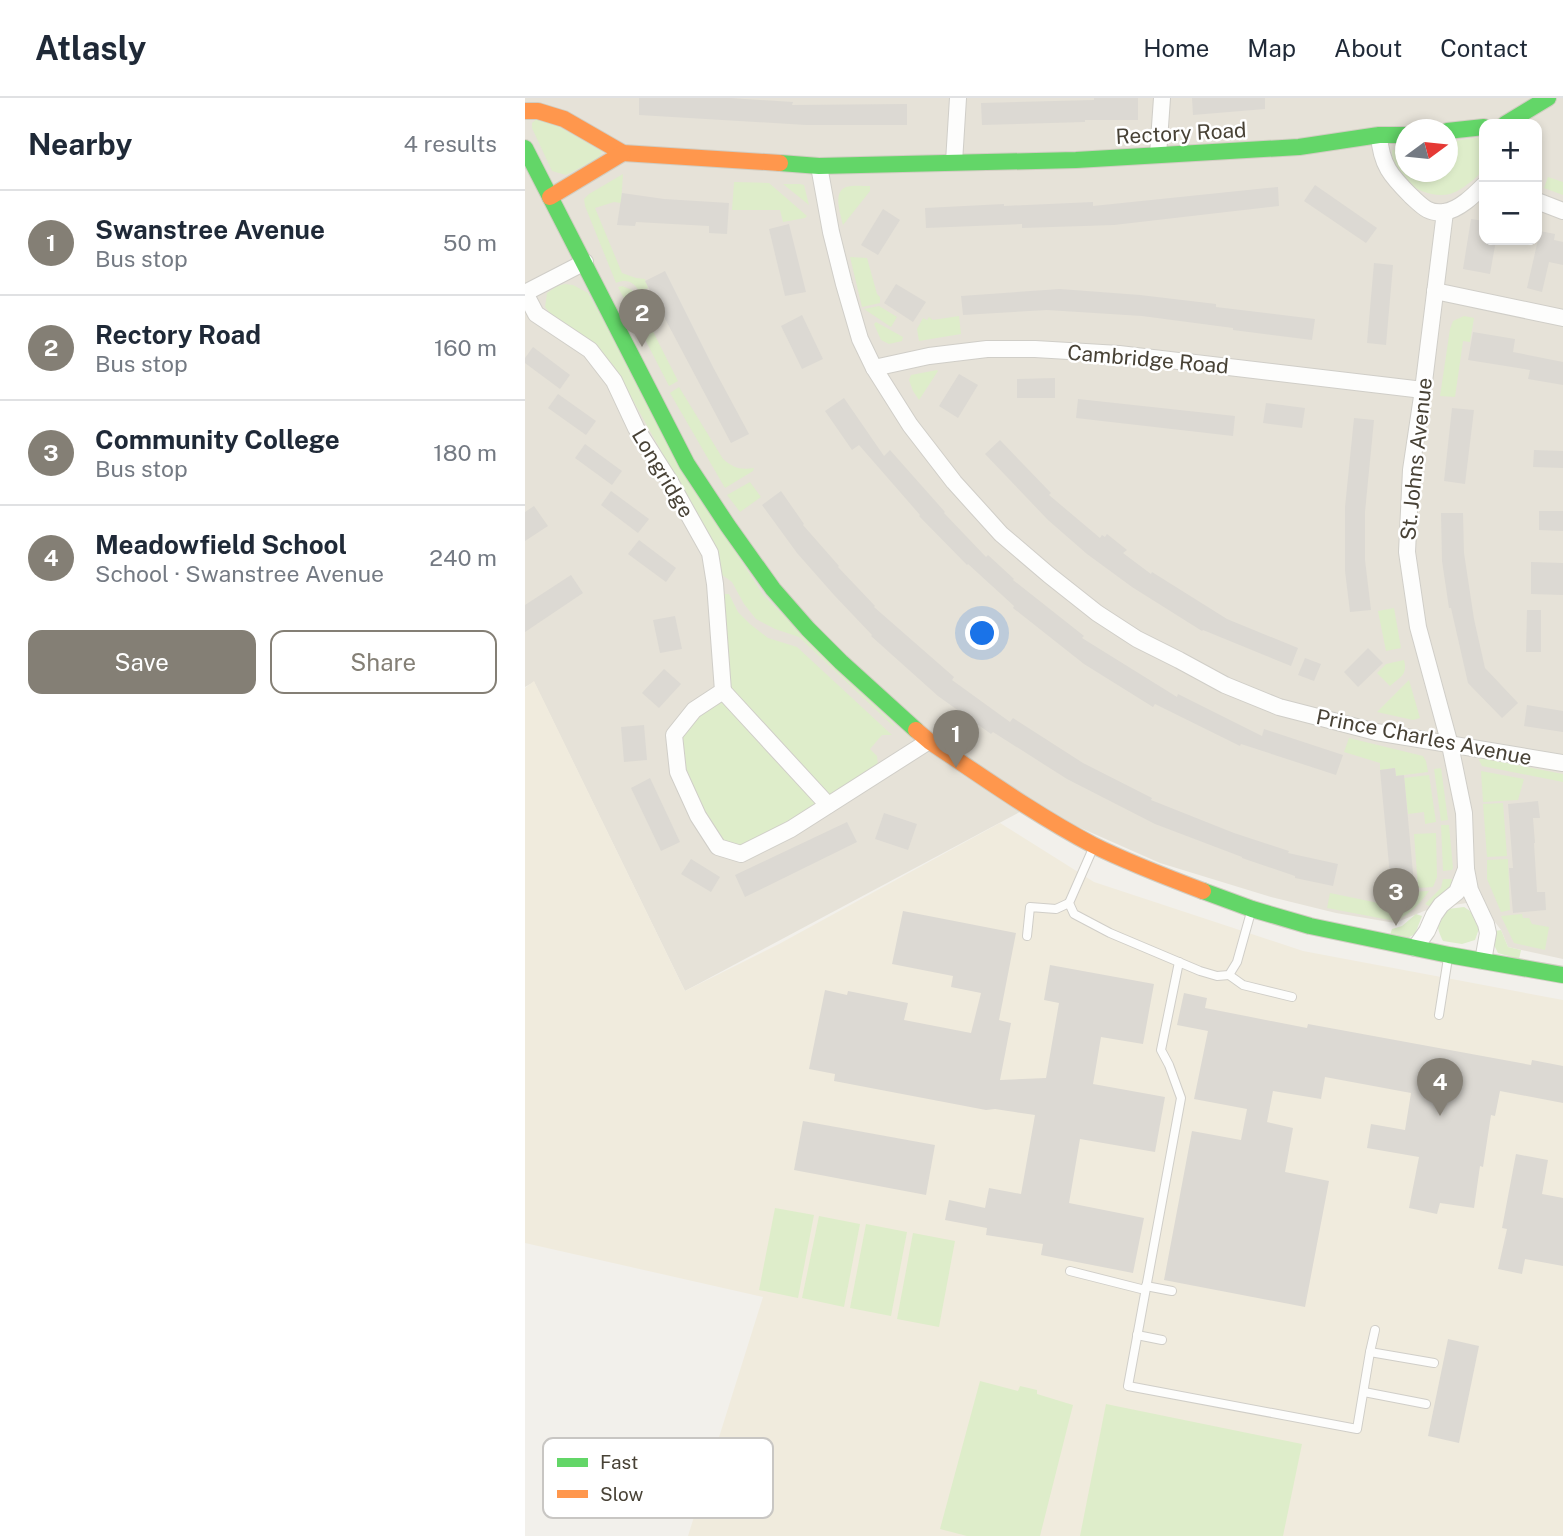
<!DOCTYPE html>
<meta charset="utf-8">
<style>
:root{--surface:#fff;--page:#f2f2f3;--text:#1f2937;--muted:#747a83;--line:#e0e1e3;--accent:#847f75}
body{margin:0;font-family:"Public Sans",sans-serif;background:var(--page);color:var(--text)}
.controls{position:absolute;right:21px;top:21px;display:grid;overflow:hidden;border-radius:14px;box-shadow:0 4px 10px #0003}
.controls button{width:63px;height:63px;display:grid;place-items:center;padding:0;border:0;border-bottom:2px solid var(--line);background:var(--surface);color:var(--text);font:35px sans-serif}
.compass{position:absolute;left:870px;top:21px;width:63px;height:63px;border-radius:50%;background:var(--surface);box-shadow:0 4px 10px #0003;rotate:75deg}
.you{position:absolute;left:458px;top:536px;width:24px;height:24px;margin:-18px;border:5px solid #fff;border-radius:50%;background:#1a73e8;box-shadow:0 0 0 10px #1a73e833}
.badge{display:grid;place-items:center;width:46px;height:46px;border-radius:50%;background:var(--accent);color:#fff;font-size:23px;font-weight:700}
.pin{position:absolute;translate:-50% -58px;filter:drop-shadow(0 2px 4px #0008)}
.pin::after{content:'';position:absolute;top:37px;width:24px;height:21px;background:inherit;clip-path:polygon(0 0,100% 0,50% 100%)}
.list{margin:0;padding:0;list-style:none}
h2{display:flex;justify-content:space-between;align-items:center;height:91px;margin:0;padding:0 28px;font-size:30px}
h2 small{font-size:23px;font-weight:400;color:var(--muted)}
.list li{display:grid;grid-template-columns:46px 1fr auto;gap:21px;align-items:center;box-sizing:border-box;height:105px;padding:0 28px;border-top:2px solid var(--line)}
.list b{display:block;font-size:26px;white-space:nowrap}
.list p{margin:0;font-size:23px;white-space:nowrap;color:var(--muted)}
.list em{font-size:23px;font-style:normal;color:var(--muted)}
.actions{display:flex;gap:14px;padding:21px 28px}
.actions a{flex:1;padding:16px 0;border:2px solid var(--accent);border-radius:14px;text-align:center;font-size:24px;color:var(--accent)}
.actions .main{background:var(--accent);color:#fff}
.map{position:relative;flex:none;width:1038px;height:1438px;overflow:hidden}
header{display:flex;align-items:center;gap:42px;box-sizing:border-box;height:98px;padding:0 35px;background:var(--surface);border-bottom:2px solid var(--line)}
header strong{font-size:33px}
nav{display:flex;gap:38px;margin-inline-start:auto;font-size:24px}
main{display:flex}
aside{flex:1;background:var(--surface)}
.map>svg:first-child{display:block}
</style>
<header>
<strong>Atlasly</strong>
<nav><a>Home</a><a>Map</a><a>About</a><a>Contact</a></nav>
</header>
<main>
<aside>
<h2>Nearby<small>4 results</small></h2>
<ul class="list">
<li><span class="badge">1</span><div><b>Swanstree Avenue</b><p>Bus stop</p></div><em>50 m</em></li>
<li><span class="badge">2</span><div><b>Rectory Road</b><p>Bus stop</p></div><em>160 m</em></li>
<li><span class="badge">3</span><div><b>Community College</b><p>Bus stop</p></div><em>180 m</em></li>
<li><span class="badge">4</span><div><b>Meadowfield School</b><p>School · Swanstree Avenue</p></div><em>240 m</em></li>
</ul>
<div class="actions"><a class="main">Save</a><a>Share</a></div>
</aside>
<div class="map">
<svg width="1038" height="1438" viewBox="0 0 1038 1438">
<rect width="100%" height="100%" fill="#f2f0eb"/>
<path fill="#e6e2d8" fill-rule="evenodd" d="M0 0H1038V861L983 849 976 832 954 803 904 811 870 825 811 815 746 799 635 765 506 708 160 893 9 584 0 589ZM959 26H1012V142H959ZM880 32H922V74H880Z"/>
<path fill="#f0ebdd" d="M9 583 160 893 254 846 475 725 569 784 778 853 1038 902V1438H163L238 1199 0 1145V590Z"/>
<g fill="#deedca">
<path d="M15 18 77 53 74 60 41 77 27 73 7 30V25Z"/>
<path d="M957 39 959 41C959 49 961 61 959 68 956 75 950 81 944 85 939 89 932 94 925 96 899 102 865 80 867 52L880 50V74H922L923 44Z"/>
<path d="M98 76 96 105 89 104 70 110 97 175 111 180 120 181 123 190 114 193C108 183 101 181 91 185L60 108 59 101 64 96Z"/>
<path d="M1023 79 1038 84V97L1019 90Z"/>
<path d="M209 84 244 85 282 118 280 120 258 124 255 112H207Z"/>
<path d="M258 86H275L279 87 284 107Z"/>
<path d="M345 88V93L318 127C316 117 307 94 321 89 327 87 338 88 345 88Z"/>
<path d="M325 159 342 160 352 196 355 199V205L337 209Z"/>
<path d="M40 186 48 187 63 195 213 458 238 497 369 626V629L274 539 250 531 231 521 219 506 207 484 193 474 156 389 89 268 70 247 25 215 20 209 22 195 32 188Z"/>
<path d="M97 188 107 192 153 283 144 288 93 189Z"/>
<path d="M354 208 372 219 366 229 339 211Z"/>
<path d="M434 218 436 236 394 243 392 231 398 220 402 222 404 219 408 222Z"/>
<path d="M939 218 949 220 945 244 938 243 930 299 915 298 925 231 928 223Z"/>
<path d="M351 224 378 239 377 243 364 246 356 242 349 226Z"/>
<path d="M412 272 413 273 394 302 388 293 384 282 386 277Z"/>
<path d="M154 289 198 361C209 370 214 372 229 370L228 373 200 390 145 295Z"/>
<path d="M225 384 236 399 215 414 202 397Z"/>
<path d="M199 496H204L213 514 225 526 243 540 272 549 367 637H357L345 651 352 658 353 668 216 756 193 749 173 718 149 637 205 593Z"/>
<path d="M869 510 876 550 861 553 853 513Z"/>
<path d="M879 562C883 577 875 579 865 588L852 575 861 566Z"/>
<path d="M884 582 895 620 888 622 852 614Z"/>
<path d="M824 640 898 658 901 663 903 674 871 678 870 670 855 672V665L819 654Z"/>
<path d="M955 660 1038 676V684L957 668 954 662Z"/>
<path d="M916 670 923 722 916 723 909 671Z"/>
<path d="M956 673 999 681 993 702 958 704Z"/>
<path d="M904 677 911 724 900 726 899 714 883 716 879 680Z"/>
<path d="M978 705 982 758 962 759 958 706Z"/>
<path d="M916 727H924L928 770 927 772 918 773Z"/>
<path d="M911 735 912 779 908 789 893 790 889 736Z"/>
<path d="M983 761 985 812 976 814 962 781V762Z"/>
<path d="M918 781H927L926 789 906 809 900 806 916 790Z"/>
<path d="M904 793C895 805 885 817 870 823L802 810 805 795 863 807 867 801 883 800V794Z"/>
<path d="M939 809 951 817 955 828 950 842 937 846 918 843C910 826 912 825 923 811Z"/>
<path d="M891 816 897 818 890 836 881 841 865 837 867 831 877 828Z"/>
<path d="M997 816 998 820H1004L1007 826 1024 829 1020 852 989 845 976 818Z"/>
<path d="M976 832 983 849 996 852 994 861 973 855 969 847 970 833Z"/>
<path d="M250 1110 289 1117 273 1200 234 1192Z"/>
<path d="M294 1118 335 1126 319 1209 277 1200Z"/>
<path d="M341 1126 382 1134 366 1218 325 1210Z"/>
<path d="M388 1135 430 1143 414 1229 372 1221Z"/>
<path d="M455 1283 493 1293 495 1288 512 1292V1296L548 1307 515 1438H442L415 1431Z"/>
<path d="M581 1306 777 1346 758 1438H555Z"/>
</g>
<g fill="#dcd9d3">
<path d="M114 0H205L268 4 267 7 382 6V27H281L114 17Z"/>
<path d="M569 0H613V22H560V24L457 27 456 5 569 2Z"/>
<path d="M667 0H740V11L668 17Z"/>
<path d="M790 87 852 130 841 145 779 103Z"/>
<path d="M753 89 754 108 589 127 497 130V126L401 130 400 110 479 106V108L568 104V108Z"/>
<path d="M97 95 139 101 204 105 202 136 184 135V128L111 124 110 128 92 127Z"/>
<path d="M358 111 375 122 353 157 336 147Z"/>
<path d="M946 121 959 123V142H971L965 176 938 171Z"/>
<path d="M264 126 281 194 260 198 244 131Z"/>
<path d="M1015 133 1030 136 1029 142 1038 144V167L1024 164 1017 194 1002 190Z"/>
<path d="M849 165 868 167 861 247 842 245Z"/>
<path d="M140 173 189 271 224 336 206 345 120 183Z"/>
<path d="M371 186 401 204 388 224 359 205Z"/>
<path d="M535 191 615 197 691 206V209L790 221 787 242 708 232V230L617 218 522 212 438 217 436 198Z"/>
<path d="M277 217 298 261 277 271 256 228Z"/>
<path d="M948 234 990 241 988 254 1038 264V287L1003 281 1005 272 943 262Z"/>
<path d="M8 249 45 277 35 291 0 265V260Z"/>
<path d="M434 276 453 287 433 320 414 308Z"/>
<path d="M530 280V300H492V281Z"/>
<path d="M33 296 71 323 61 337 23 310Z"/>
<path d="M319 300 359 358 365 352 420 414 419 415 461 459 463 457 489 481 488 482 559 538 557 540 652 599 653 596 737 638 739 631 818 657 811 677 716 646 715 648 630 606 628 609 559 566 488 510 489 508 443 466 442 467 394 418 395 417 334 347 327 352 300 313Z"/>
<path d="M553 301 710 318 708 338 551 320Z"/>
<path d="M741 305 780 310 777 330 738 325Z"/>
<path d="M927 310 949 312 940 386 919 383Z"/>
<path d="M829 320 849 322 840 414V462L846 512 825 514 820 473V409Z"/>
<path d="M475 342 526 395 524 397 575 440 577 437 580 439 582 436 602 452 598 455 626 476 627 474 702 521 773 550 766 568 678 532 677 533 607 489 562 456 523 422 460 356Z"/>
<path d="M60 346 97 373 87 387 50 360Z"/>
<path d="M1009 352 1038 353V370L1008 369Z"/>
<path d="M86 393 124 421 113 435 76 407Z"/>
<path d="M256 393 279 426 278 427 314 468 313 469 350 508 349 509 429 579 427 582 485 624 488 620 558 665 627 700 626 702 709 735 764 753 763 755 813 766 808 788 770 780V778L717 760V759L630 726 542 681 468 634 466 636 413 598 346 538 347 537 309 497 272 455 237 407Z"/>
<path d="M9 408 23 428 0 443V414Z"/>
<path d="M1014 413H1038V433L1014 432Z"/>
<path d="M916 415H938L939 455 949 521 960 570 993 605 977 620 943 585 926 510H924L917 463Z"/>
<path d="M114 442 151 470 141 484 103 456Z"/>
<path d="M1006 464 1038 465V497L1006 496Z"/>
<path d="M46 477 58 495 0 534V507Z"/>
<path d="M1002 512H1016V554H1001Z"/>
<path d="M150 518 157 551 135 555 128 522Z"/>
<path d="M843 550 858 565 833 589 819 574Z"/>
<path d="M780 560 796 566 789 583 773 577Z"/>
<path d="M139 571 156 586 134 610 117 595Z"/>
<path d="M1002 607 1038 613V634L999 628Z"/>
<path d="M119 627 122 662 99 664 96 629Z"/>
<path d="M870 670 871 678 879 677 889 786 866 788 855 672Z"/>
<path d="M125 680 155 744 136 753 106 690Z"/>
<path d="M1013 703 1015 720H1008L1010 745H1009L1012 794H1020L1021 812 988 815 984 770H988L983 706Z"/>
<path d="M359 715 392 726 383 752 350 741Z"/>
<path d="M322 724 332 744 220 799 210 777Z"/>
<path d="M166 761 195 779 186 794 156 776Z"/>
<path d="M378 813 491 835 474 922 486 925 475 982 521 980 534 905 519 902 525 867 629 886 618 946 576 939 568 986 640 999 630 1054 555 1041 544 1105 619 1120 608 1175 516 1157 518 1146 461 1137 462 1130 420 1122 424 1102 460 1110 464 1090 496 1096 510 1017 470 1011 461 1012 309 983 310 976 284 971 300 892 322 897 323 893 383 905 379 922 446 935 456 895 426 889 428 878 367 866Z"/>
<path d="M659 895 682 900 680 910 782 930 783 926 1006 967 1007 962 1038 968V1005L975 993 970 1018 966 1017 958 1069 955 1068 949 1110 915 1105 912 1116 884 1110 894 1059 842 1050 846 1026 880 1032 886 995 800 979 796 1001 748 993 742 1024 768 1030 760 1074 804 1083 780 1209 639 1182 667 1033 716 1042 722 1011 669 1001 683 933 652 927Z"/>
<path d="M278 1023 410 1047 401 1097 269 1072Z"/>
<path d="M991 1056 1023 1062 1017 1096 1038 1100V1168L1000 1161 997 1176 973 1171 982 1131 977 1130Z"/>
<path d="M923 1241 954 1248 934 1345 903 1338Z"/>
</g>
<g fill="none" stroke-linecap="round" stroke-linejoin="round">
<defs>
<g id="lane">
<path d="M569 748 544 805 549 816 585 835 675 873 692 878 704 877 712 864 726 814"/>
<path d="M502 838 505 809 531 811 544 805"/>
<path d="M654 864 636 952 644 967 656 1000 603 1288 832 1331 845 1254 909 1265"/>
<path d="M704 877 718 887 767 899"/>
<path d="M914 917 923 860"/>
<path d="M545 1173 620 1192"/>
<path d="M621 1188 647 1193"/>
<path d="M612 1237 637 1242"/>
<path d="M845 1254 850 1232"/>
<path d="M839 1294 901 1306"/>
</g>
<g id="street">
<path d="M854 37C856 67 866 78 886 98 897 108 903 116 919 114 934 112 949 97 959 87"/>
<path d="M633 57 637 0"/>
<path d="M429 64 433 0"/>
<path d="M294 68 306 134 319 186 335 241 349 270 385 327 429 384 476 436 524 477 572 515 612 541 654 562 700 587 754 609 851 634 1038 665"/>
<path d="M1012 103 1038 113"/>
<path d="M920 114 898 292 886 372 882 454 893 529 925 647 939 715 941 771 945 792 961 826 963 835 958 863"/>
<path d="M910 193 1038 220"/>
<path d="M0 195 11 216 65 252 89 283 111 330 144 382 185 455 190 486 198 593 169 612 149 637 153 674 173 718 193 749 216 756 266 731 404 643"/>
<path d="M0 195 60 164"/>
<path d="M349 270 404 258 462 251H510L594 256 898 292"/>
<path d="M198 593 303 707"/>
<path d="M890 850 902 833 909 817 916 807 932 794 941 771"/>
</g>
<g id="fast">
<path d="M980 26 1023 0"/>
<path d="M922 33 959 29"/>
<path d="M0 50 162 366 203 428 248 491 283 531 316 564 391 632"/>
<path d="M255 65 294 68 551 62 774 49 854 37H880"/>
<path d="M678 793 727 811 785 828 924 857 1038 877"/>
</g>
<g id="slow">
<path d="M0 13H13L39 21 98 55 255 65"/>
<path d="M25 99 98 55"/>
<path d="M391 632 404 643C458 679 511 717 568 747 604 765 641 779 678 793"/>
</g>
</defs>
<use href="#lane" stroke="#d0cec8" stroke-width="10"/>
<use href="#street" stroke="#d0cec8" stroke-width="18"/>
<use href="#fast" stroke="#d1cdc2" stroke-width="18"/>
<use href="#slow" stroke="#d1cdc2" stroke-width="18"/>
<use href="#lane" stroke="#fdfdfc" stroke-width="8"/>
<use href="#street" stroke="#fdfdfc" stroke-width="16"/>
<use href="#fast" stroke="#63d668" stroke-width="16"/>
<use href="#slow" stroke="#ff974d" stroke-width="16"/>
</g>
<g text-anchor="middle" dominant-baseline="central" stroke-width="5" stroke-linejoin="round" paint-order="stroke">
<g font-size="21" fill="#484236" stroke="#fff">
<text transform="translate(656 35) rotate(-3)">Rectory Road</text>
<text transform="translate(623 261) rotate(5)">Cambridge Road</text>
<text transform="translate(891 361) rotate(-84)">St. Johns Avenue</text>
<text transform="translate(138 375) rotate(59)">Longridge</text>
<text transform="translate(899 639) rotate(11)">Prince Charles Avenue</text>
</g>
</g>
<rect x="18" y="1340" width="230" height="80" rx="10" fill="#fff" stroke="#c8c6c3" stroke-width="2"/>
<rect x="32" y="1360" width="31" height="9" fill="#63d668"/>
<rect x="32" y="1392" width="31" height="8" fill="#ff974d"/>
<g font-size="19" fill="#484236">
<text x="75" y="1371">Fast</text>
<text x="75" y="1403">Slow</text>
</g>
</svg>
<div class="controls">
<button>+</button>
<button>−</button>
</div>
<svg class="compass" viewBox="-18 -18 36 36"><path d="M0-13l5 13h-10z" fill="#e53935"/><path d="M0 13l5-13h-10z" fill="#747a83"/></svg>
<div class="you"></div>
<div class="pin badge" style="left:431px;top:670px">1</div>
<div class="pin badge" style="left:117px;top:249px">2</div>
<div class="pin badge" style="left:871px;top:828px">3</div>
<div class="pin badge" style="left:915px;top:1018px">4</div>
</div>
</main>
